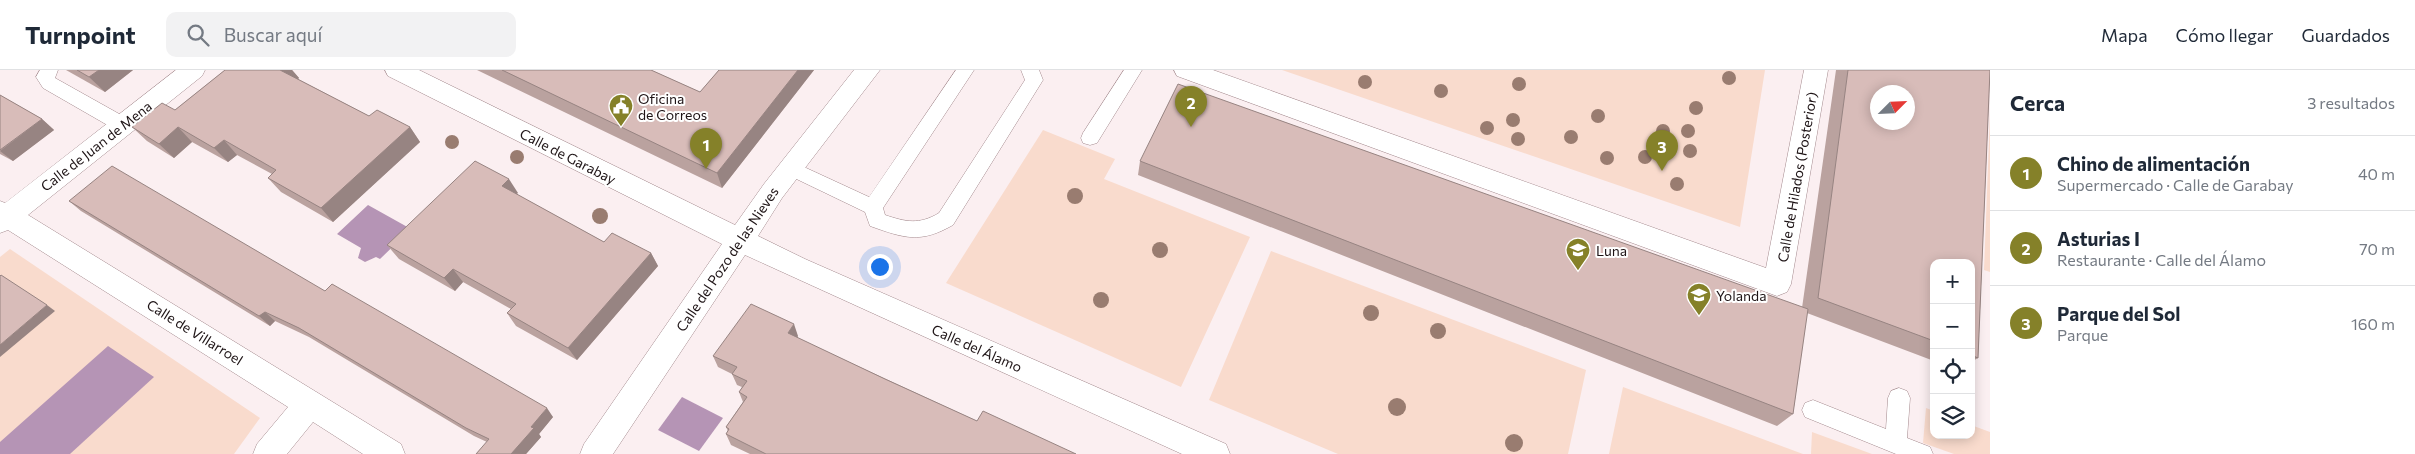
<!DOCTYPE html>
<html lang="es">
<meta charset="utf-8">
<style>
:root{--surface:#fff;--page:#f2f2f3;--text:#1f2937;--muted:#747a83;--line:#e0e1e3;--accent:#858129}
body{margin:0;font-family:Commissioner,sans-serif;background:var(--page);color:var(--text)}
.controls{position:absolute;right:15px;bottom:15px;display:grid;overflow:hidden;border-radius:10px;box-shadow:0 2px 12px #0003}
.controls button{width:45px;height:45px;display:grid;place-items:center;padding:0;border:0;border-bottom:1px solid var(--line);background:var(--surface);color:var(--text);font:25px sans-serif}
.compass{position:absolute;left:1870px;top:15px;width:45px;height:45px;border-radius:50%;background:var(--surface);box-shadow:0 2px 12px #0003;rotate:66deg}
.you{position:absolute;left:879px;top:196px;width:18px;height:18px;margin:-12px;border:4px solid #fff;border-radius:50%;background:#1a73e8;box-shadow:0 0 0 8px #1a73e833}
.badge{display:grid;place-items:center;width:32px;height:32px;border-radius:50%;background:var(--accent);color:#fff;font-size:16px;font-weight:700}
.pin{position:absolute;translate:-50% -41px;filter:drop-shadow(0 1px 2px #0008)}
.pin::after{content:'';position:absolute;top:26px;width:18px;height:15px;background:inherit;clip-path:polygon(0 0,100% 0,50% 100%)}
.list{margin:0;padding:0;list-style:none}
h2{display:flex;justify-content:space-between;align-items:center;height:65px;margin:0;padding:0 20px;font-size:21px}
h2 small{font-size:16px;font-weight:400;color:var(--muted)}
.list li{display:grid;grid-template-columns:32px 1fr auto;gap:15px;align-items:center;box-sizing:border-box;height:75px;padding:0 20px;border-top:1px solid var(--line)}
.list b{display:block;font-size:19px;white-space:nowrap}
.list p{margin:0;font-size:16px;white-space:nowrap;color:var(--muted)}
.list em{font-size:16px;font-style:normal;color:var(--muted)}
.icon{flex:none;width:28px;height:28px;fill:none;stroke:currentColor;stroke-width:2;stroke-linecap:round;stroke-linejoin:round}
.map{position:relative;flex:none;width:1990px;height:384px;overflow:hidden}
header{display:flex;align-items:center;gap:30px;box-sizing:border-box;height:70px;padding:0 25px;background:var(--surface);border-bottom:1px solid var(--line)}
header strong{font-size:24px}
nav{display:flex;gap:28px;margin-inline-start:auto;font-size:18px}
.search{width:350px;height:45px;background:var(--page);display:flex;align-items:center;gap:12px;box-sizing:border-box;padding:0 18px;border-radius:10px;color:var(--muted);font-size:19px}
main{display:flex}
aside{flex:1;background:var(--surface)}
.map>svg:first-child{display:block}
</style>
<header>
<strong>Turnpoint</strong>
<div class="search"><svg class="icon" aria-label="search" viewBox="0 0 24 24"><circle cx="10" cy="10" r="6"/><path d="M15 15l6 6"/></svg>Buscar aquí</div>
<nav><a>Mapa</a><a>Cómo llegar</a><a>Guardados</a></nav>
</header>
<main>
<div class="map">
<svg width="1990" height="384" viewBox="0 0 1990 384">
<rect width="100%" height="100%" fill="#fbeff1"/>
<g fill="#f9dbcd">
<path d="M1282 0H1765L1740 157Z"/>
<path d="M1990 44V202L1984 200Z"/>
<path d="M1043 60 1115 89 1104 109 1250 167 1181 317 946 213Z"/>
<path d="M10 179 260 348 234 384H0V187Z"/>
<path d="M1271 181 1586 300 1568 384H1338L1209 330Z"/>
<path d="M1623 317 1803 384H1609Z"/>
<path d="M1926 338 1934 341V365H1971V355L1990 362V384H1954L1923 373Z"/>
<path d="M1812 362 1872 384H1811Z"/>
</g>
<g fill="#b594b5">
<path d="M368 135 411 159 380 189 376 187 365 192 358 188 361 178 337 164Z"/>
<path d="M108 276 154 307 70 384H0V372Z"/>
<path d="M682 327 723 348 699 381 658 360Z"/>
</g>
<g fill="none" stroke-linecap="round" stroke-linejoin="round">
<defs>
<g id="service">
<path d="M40 0H58L55 8 130 50 132 55 130 60 123 62 116 60 43 18 36 7Z"/>
<path d="M956 0H974L883 138 885 145C906 152 919 155 939 143L1025 10 1021 0H1039L1043 10 953 155C920 174 904 168 870 156L865 142 784 103 782 98 784 93 791 91 869 127Z"/>
<path d="M1124 0H1142L1097 73 1090 75 1083 73 1081 68 1083 63Z"/>
<path d="M1899 318 1907 321 1910 328 1907 368 1930 377 1933 384H1896L1805 347 1802 340 1805 333 1813 330 1886 359 1888 328 1891 321Z"/>
</g>
<g id="minor">
<path d="M176 0H205L202 6 28 145 401 374 405 384H363L313 352 287 384H253L257 374 288 337 8 160 0 163V131L5 133Z"/>
<path d="M385 0H419L735 155 764 114 854 0H880L782 128 758 166 805 189 1226 374 1230 384H1182L745 185 613 384H580L584 374 722 174 388 6Z"/>
<path d="M1174 0H1213L1766 198 1804 0H1828L1791 214 1787 222 1777 226 1177 6Z"/>
</g>
</defs>
<use href="#service" stroke="#a3898d" stroke-width="1"/>
<use href="#minor" stroke="#a3898d" stroke-width="1"/>
<use href="#service" fill="#fff" fill-rule="evenodd"/>
<use href="#minor" fill="#fff" fill-rule="evenodd"/>
</g>
<g fill="#997c70">
<circle cx="1729" cy="8" r="7"/>
<circle cx="1365" cy="12" r="7"/>
<circle cx="1519" cy="14" r="7"/>
<circle cx="1441" cy="21" r="7"/>
<circle cx="1696" cy="38" r="7"/>
<circle cx="1598" cy="46" r="7"/>
<circle cx="1513" cy="50" r="7"/>
<circle cx="1487" cy="58" r="7"/>
<circle cx="1663" cy="61" r="7"/>
<circle cx="1688" cy="61" r="7"/>
<circle cx="1571" cy="67" r="7"/>
<circle cx="1518" cy="69" r="7"/>
<circle cx="452" cy="72" r="7"/>
<circle cx="1690" cy="81" r="7"/>
<circle cx="517" cy="87" r="7"/>
<circle cx="1645" cy="87" r="7"/>
<circle cx="1607" cy="88" r="7"/>
<circle cx="1677" cy="114" r="7"/>
<circle cx="1075" cy="126" r="8"/>
<circle cx="600" cy="146" r="8"/>
<circle cx="1160" cy="180" r="8"/>
<circle cx="1101" cy="230" r="8"/>
<circle cx="1371" cy="243" r="8"/>
<circle cx="1438" cy="261" r="8"/>
<circle cx="1397" cy="337" r="9"/>
<circle cx="1514" cy="373" r="9"/>
</g>
<g fill="#baa29f">
<path d="M66 0H133L105 22Z"/>
<path d="M225 0H292L299 8 298 9 369 46 410 57 420 72 333 152 281 122 268 108 272 104 237 85 228 92 192 72 174 88 147 71 132 57 175 40Z"/>
<path d="M477 0H651L700 22 719 0H814L722 118Z"/>
<path d="M1836 0H1990L1978 288 1971 292V193H1934V291L1807 243 1793 344 1777 356 1138 105 1140 91 1802 238Z"/>
<path d="M0 25 42 49 54 60 13 91 0 84Z"/>
<path d="M518 123 516 124 604 172 651 183 658 196 577 290 516 256 507 243 511 239 463 212 455 221 399 189 387 175Z"/>
<path d="M69 131 325 221 553 347 539 364 541 367 526 384H476L487 372 474 366 309 267 275 251 270 256 81 141Z"/>
<path d="M798 266 797 268 977 351 1076 384H750L731 375 726 364 728 361 726 357 743 332 739 322 742 317 737 315 732 304 718 297 713 286Z"/>
</g>
<g fill="#978482">
<path d="M99 0H133L105 22 89 7Z"/>
<path d="M280 0H292L299 8 291 15Z"/>
<path d="M798 0H814L722 118 717 103Z"/>
<path d="M42 49 54 60 13 91 0 81Z"/>
<path d="M178 57 192 72 174 88 159 74Z"/>
<path d="M410 57 420 72 333 152 321 138Z"/>
<path d="M224 70 237 85 228 92 214 78Z"/>
<path d="M509 109 518 123 510 130 502 116Z"/>
<path d="M651 183 658 196 577 290 568 278Z"/>
<path d="M453 199 463 212 455 221 444 208Z"/>
<path d="M47 235 55 241 0 287V275Z"/>
<path d="M265 242 275 251 270 256 259 246Z"/>
<path d="M794 254 798 266 792 275 788 263Z"/>
<path d="M547 338 553 347 539 364 541 367 526 384H511L531 357Z"/>
</g>
<g fill="#d8bcb9" stroke="#978482" fill-rule="evenodd">
<path d="M77 0H99L89 7Z"/>
<path d="M225 0H280L369 46 377 40 410 57 321 138 268 108 276 100 224 70 214 78 178 57 159 74 132 57 162 33 175 40Z"/>
<path d="M502 0H651L700 22 719 0H798L717 103Z"/>
<path d="M1848 0H1990L1978 288 1971 285V193H1934V271L1818 228ZM1878 22H1908V52H1878Z"/>
<path d="M1178 14 1808 239 1793 344 1140 91Z"/>
<path d="M0 25 42 49 0 80Z"/>
<path d="M475 91 509 109 502 116 604 172 612 163 651 183 568 278 507 243 516 234 453 199 444 208 387 175Z"/>
<path d="M112 96 325 221 332 214 547 338 531 357 534 358 511 384H476L489 369 466 358 299 258 265 242 259 246 69 131Z"/>
<path d="M1 205 47 235 0 275V206Z"/>
<path d="M751 234 794 254 788 263 885 309 977 351 983 341 1076 384H766L726 364 729 359 726 357 747 327 739 322 747 311 732 304 737 297 713 286Z"/>
</g>
<defs>
<symbol id="civic-pin" viewBox="-11 -11 22 30"><path d="M0 17L-7.5 6A9.5 9.5 0 1 1 7.5 6Z" fill="#858129" stroke="#fff"/><path d="M-.6-6.5H3V-4.5H.6V-3L4-1V1h2V6H-6V1h2V-1L-.6-3ZM-1.2 2.5V6h2.4V2.5Z" fill="#fff"/></symbol>
<symbol id="school-pin" viewBox="-11 -11 22 30"><path d="M0 17L-7.5 6A9.5 9.5 0 1 1 7.5 6Z" fill="#858129" stroke="#fff"/><path d="M0-5L7-2L0 1L-7-2ZM-4 1L0 2.5L4 1V4Q0 6-4 4Z" fill="#fff"/></symbol>
</defs>
<g fill-rule="evenodd">
<use href="#civic-pin" x="607" y="22" width="28" height="38"/>
<use href="#school-pin" x="1564" y="166" width="28" height="38"/>
<use href="#school-pin" x="1685" y="211" width="28" height="38"/>
</g>
<g text-anchor="middle" dominant-baseline="central" stroke-width="4" stroke-linejoin="round" paint-order="stroke">
<g font-size="14" fill="#1e1416" stroke="#fff" text-anchor="start">
<text x="638" y="28">Oficina<tspan x="638" dy="16">de Correos</tspan></text>
<text x="1596" y="180">Luna</text>
<text x="1716" y="225">Yolanda</text>
</g>
<g font-size="14" fill="#1e1416" stroke="#fff">
<text transform="translate(96 76) rotate(-38)">Calle de Juan de Mena</text>
<text transform="translate(568 86) rotate(27)">Calle de Garabay</text>
<text transform="translate(1797 107) rotate(-80)">Calle de Hilados (Posterior)</text>
<text transform="translate(727 189) rotate(-56)">Calle del Pozo de las Nieves</text>
<text transform="translate(195 262) rotate(32)">Calle de Villarroel</text>
<text transform="translate(977 278) rotate(24)">Calle del Álamo</text>
</g>
</g>
</svg>
<div class="controls">
<button>+</button>
<button>−</button>
<button><svg class="icon" aria-label="locate" viewBox="0 0 24 24"><circle cx="12" cy="12" r="6"/><path d="M12 2v4M12 18v4M2 12h4M18 12h4"/></svg></button>
<button><svg class="icon" aria-label="layers" viewBox="0 0 24 24"><path d="M12 4l9 5-9 5-9-5zM3 14l9 5 9-5"/></svg></button>
</div>
<svg class="compass" viewBox="-18 -18 36 36"><path d="M0-13l5 13h-10z" fill="#e53935"/><path d="M0 13l5-13h-10z" fill="#747a83"/></svg>
<div class="you"></div>
<div class="pin badge" style="left:706px;top:99px">1</div>
<div class="pin badge" style="left:1191px;top:57px">2</div>
<div class="pin badge" style="left:1662px;top:101px">3</div>
</div>
<aside>
<h2>Cerca<small>3 resultados</small></h2>
<ul class="list">
<li><span class="badge">1</span><div><b>Chino de alimentación</b><p>Supermercado · Calle de Garabay</p></div><em>40 m</em></li>
<li><span class="badge">2</span><div><b>Asturias I</b><p>Restaurante · Calle del Álamo</p></div><em>70 m</em></li>
<li><span class="badge">3</span><div><b>Parque del Sol</b><p>Parque</p></div><em>160 m</em></li>
</ul>
</aside>
</main>
